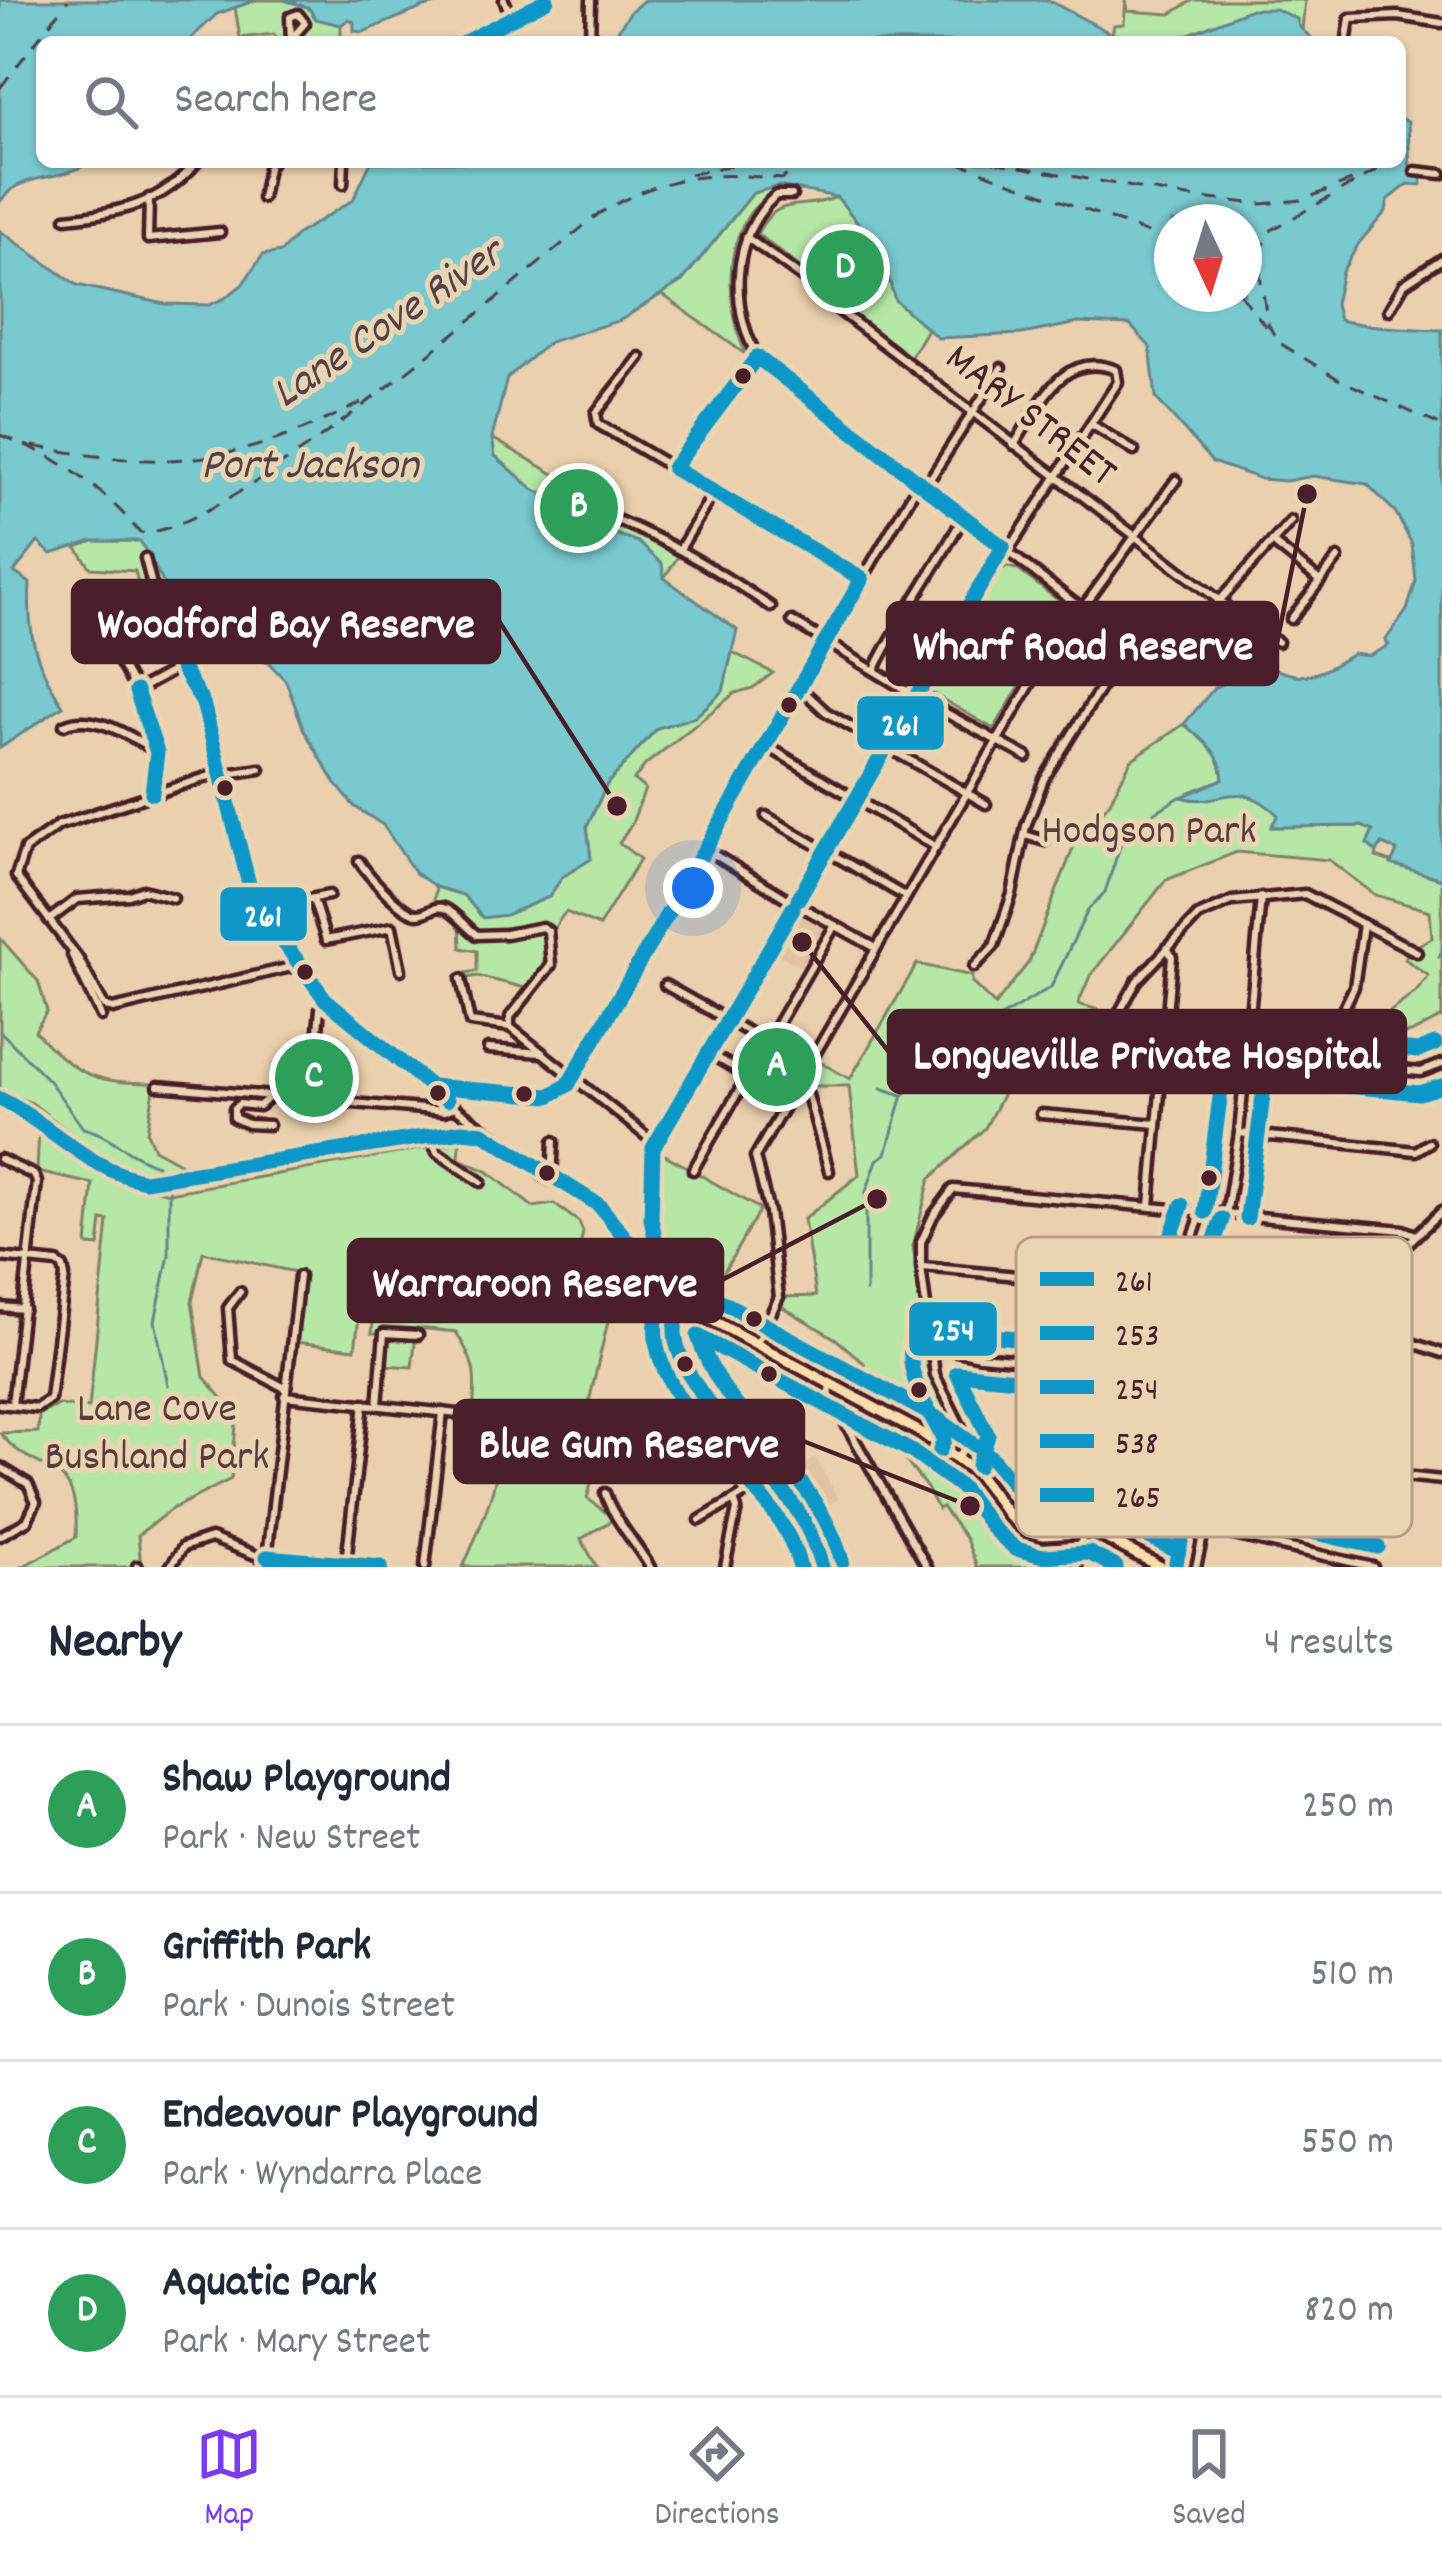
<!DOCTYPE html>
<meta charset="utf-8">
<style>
:root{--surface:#fff;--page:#f2f2f3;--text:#1f2937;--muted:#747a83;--line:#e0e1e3;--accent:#7c3aed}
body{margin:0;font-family:Dekko,sans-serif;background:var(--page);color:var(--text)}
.compass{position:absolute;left:1154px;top:204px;width:108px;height:108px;border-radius:50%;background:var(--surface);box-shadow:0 3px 9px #0004;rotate:176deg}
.you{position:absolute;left:693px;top:888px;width:42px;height:42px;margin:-30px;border:9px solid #fff;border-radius:50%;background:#1a73e8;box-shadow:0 0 0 18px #1a73e833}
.badge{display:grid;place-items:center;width:78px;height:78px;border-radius:50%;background:var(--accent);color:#fff;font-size:39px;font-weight:700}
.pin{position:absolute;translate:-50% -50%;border:6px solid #fff;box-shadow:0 3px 12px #0006}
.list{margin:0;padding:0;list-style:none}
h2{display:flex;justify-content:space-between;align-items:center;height:156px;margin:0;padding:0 48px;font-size:51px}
h2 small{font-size:39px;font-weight:400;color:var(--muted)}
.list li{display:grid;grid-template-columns:78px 1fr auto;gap:36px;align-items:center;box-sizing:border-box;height:168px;padding:0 48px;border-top:3px solid var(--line)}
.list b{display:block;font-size:45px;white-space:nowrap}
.list p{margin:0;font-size:39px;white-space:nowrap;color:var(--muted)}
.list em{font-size:39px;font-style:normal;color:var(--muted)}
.icon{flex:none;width:66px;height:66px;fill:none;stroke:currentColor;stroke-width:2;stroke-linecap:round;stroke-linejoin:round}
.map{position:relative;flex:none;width:1442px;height:1567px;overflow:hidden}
.search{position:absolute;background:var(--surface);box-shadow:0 3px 9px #0004;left:36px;right:36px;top:36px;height:132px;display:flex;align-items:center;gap:30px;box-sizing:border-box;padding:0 42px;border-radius:18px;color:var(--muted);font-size:45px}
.sheet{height:828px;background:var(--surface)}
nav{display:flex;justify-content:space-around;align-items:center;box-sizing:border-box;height:168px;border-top:3px solid var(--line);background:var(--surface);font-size:33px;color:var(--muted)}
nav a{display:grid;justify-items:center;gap:6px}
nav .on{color:var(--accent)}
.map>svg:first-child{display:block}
</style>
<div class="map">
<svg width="1442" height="1567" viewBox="0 0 1442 1567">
<rect width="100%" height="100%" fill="#ead0ae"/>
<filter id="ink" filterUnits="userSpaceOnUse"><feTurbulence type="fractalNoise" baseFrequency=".00833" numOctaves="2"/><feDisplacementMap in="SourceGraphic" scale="24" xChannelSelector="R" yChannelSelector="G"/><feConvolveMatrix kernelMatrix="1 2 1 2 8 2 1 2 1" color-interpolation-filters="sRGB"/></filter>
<g filter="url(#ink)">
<g fill="#e1c2a2">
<path d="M798 914 829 932 807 970 775 953Z"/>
<path d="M815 1458 839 1499 811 1515 782 1478Z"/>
</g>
<g fill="#b7e7a7" stroke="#808369" stroke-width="3">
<path d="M256 0H284L308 7 316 19 341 25V42H279L274 34 240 38 235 7Z"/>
<path d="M1126 0 1128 11 1171 14 1193 0H1305L1302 30C1282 0 1249 11 1221 24 1208 30 1190 34 1176 39 1163 43 1126 38 1112 34L1114 25 1124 24Z"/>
<path d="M779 186C770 195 757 203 750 213 722 254 729 310 745 354L660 293 682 281 753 193Z"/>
<path d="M837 197 881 251 895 300 927 329 910 358 837 304 827 288 757 234C777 193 801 212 837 197Z"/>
<path d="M492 438 592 496 585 510 679 555 664 578 638 542 604 530 587 516 533 489 495 456Z"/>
<path d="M93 541H141C161 579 183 610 216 639L188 663 157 593 141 596 135 571 91 568 76 547Z"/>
<path d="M1007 567 1017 569 1067 607 994 729 928 691 999 570Z"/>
<path d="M732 652 773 673 753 688 735 693 645 765 634 780 645 789 632 823 619 843 640 859 599 926 566 912C539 941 555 963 526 988L477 976 467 978 466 973 477 971V951L461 948 460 919 433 906 436 887 463 895 549 897 562 877 591 859 587 826 607 784 657 728 695 717 723 691Z"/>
<path d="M1184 724C1203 741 1222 752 1223 779L1188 793 1259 795 1279 816 1273 827 1362 826 1374 831 1367 844 1377 852 1376 857 1442 879V1017L1411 1033 1389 1035 1386 1061 1352 1059 1392 1010 1416 992 1429 976 1405 959 1409 950 1432 938 1430 911 1375 895 1329 860 1237 852 1166 880 1090 976 1078 1004 1127 1018 1120 1080 1095 1078 1051 1050 1009 1082 985 1128 930 1179 913 1246 927 1333V1367L959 1437 956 1442 864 1392V1363L836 1339 781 1306 783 1297 816 1296 804 1219 859 1175 849 1086H804L818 1061 850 1079 917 964 972 976V983L995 1005 1029 962 1074 846 1110 802 1131 760Z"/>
<path d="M0 938 38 981 47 1011 35 1031C74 1076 97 1083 155 1083L147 1132 154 1149 183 1165 145 1176 116 1168 32 1103 0 1090Z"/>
<path d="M39 1127 109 1178 169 1193 460 1142 459 1159 487 1171 533 1207 554 1204 579 1222 583 1232 581 1242 589 1275 604 1274 614 1296 584 1423 581 1459 596 1466 587 1498 614 1519 581 1539 597 1567H463C483 1523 509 1459 501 1410H473C477 1374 475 1362 456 1332L417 1328 412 1367 384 1365 382 1334 372 1333 377 1271 365 1269 355 1349 294 1342 300 1273 203 1252 192 1302 204 1377 237 1415 231 1479 170 1510 138 1535 141 1567H22L76 1537C80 1451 38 1481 0 1433L38 1432 39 1415 58 1405 89 1408 108 1221 102 1220 99 1246 87 1245 93 1184 37 1172Z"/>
<path d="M660 1152 760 1209 703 1308 676 1294 660 1215Z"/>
<path d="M865 1408C894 1427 928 1443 954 1465 981 1488 1000 1532 1035 1544V1567H977L966 1539 942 1507 938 1509 927 1488Z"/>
</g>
<g fill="#79cacf" stroke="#66868d" stroke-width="3" fill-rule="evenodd">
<path d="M0 0H256L217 14 187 42H42V162H89C61 183 21 170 0 202Z"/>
<path d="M284 0H452L424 7 363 32 354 31V22L349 19 341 25 316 19 308 7Z"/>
<path d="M644 0H1048L1112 34 1144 40H1174L1251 9H1275L1297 19 1299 27 1316 42H610L631 11Z"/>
<path d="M1400 118 1408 122 1410 173 1422 176 1421 185 1408 184 1388 200 1386 211 1359 243 1342 272 1335 304 1339 320C1369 327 1407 329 1442 330V879L1391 864 1397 851 1382 844 1377 852 1367 844 1373 831 1362 826 1271 827 1278 815C1235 774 1222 809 1181 797L1223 779C1222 752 1203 741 1184 724L1215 687 1268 665C1303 686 1323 672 1353 654L1369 656 1389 645 1385 641 1407 610 1416 581 1412 544 1396 513 1367 484 1313 476 1286 481 1261 479 1212 462 1156 398 1150 347 1130 325 1078 323 1022 334 938 338 895 300 881 251 837 197 779 186 753 193 682 281 621 320 549 342 507 378 492 438 495 456 533 489 587 516 604 530 638 542 662 564 664 578 737 630 723 691 695 717 657 728 607 784 587 826 591 859 562 877 549 897 506 915 483 918 463 895 436 887 415 873 383 825 354 806 336 784 304 730 286 681 269 663 227 648 195 621 164 584 140 541H93L51 554 38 542 14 572 30 583C27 636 35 662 63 706L0 748V231L77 285 165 304 209 305 225 298 242 285 263 255 281 252 298 234 353 200 371 162H1400ZM1172 222H1244V294H1172Z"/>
</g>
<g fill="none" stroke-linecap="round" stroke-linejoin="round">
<g stroke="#66868d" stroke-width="3">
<path d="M1439 957 1442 950"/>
<path d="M0 1031 50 1082 83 1128C111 1134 129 1157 157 1165"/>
<path d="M881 1088 902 1095"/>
<path d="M866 1291V1192L877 1160 886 1154 903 1095 949 1060 972 1056 986 1043 991 1023 1051 987 1088 910 1105 892 1125 831 1180 797"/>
<path d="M168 1385 155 1321 169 1255V1190"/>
</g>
<g stroke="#53414c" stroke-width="3" stroke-dasharray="15 12" stroke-linecap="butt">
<path d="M0 88 68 0"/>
<path d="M957 162 1172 242"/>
<path d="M993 162 1188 197 1262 204 1302 200 1359 178"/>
<path d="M1377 170 1270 231 1262 249 1260 275 1268 324 1278 342 1338 379 1442 426"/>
<path d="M690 174 747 162"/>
<path d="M1240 294 1267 328"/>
<path d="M0 435C55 454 104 488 140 533 228 535 518 279 597 215 662 175 707 171 782 179L804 162"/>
<path d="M33 446C173 472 237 465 365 401"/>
</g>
<defs>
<g id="minor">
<path d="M504 0 512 18"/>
<path d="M1347 38 1350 18 1398 16 1442 23"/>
<path d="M291 42 290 17 298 14 305 23 292 38"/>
<path d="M465 42 547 0"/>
<path d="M590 42 591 0"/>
<path d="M1415 171 1442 174"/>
<path d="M343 184 344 162"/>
<path d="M792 195H776C730 237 730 305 757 357L1163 672 1205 617 1291 521"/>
<path d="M149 198 148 239 220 232"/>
<path d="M262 198 269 163 272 162"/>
<path d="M66 218C119 213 162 204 197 162"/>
<path d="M746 237 824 293 836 308 1220 601 1251 629 1278 642"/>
<path d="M1389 310 1404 284 1442 259"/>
<path d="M640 357 596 413 598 424 862 579"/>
<path d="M1091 424 1134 451"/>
<path d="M673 468 757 357"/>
<path d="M925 487 1001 368"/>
<path d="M591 510C656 533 714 568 771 607"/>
<path d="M1272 542 1319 580"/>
<path d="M680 549 714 492"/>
<path d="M1009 550 1118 382 1116 370C1061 348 1039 407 1014 445"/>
<path d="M145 558 165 637 203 703 253 900 325 999 454 1107 500 1139"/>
<path d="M1083 608 1176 480"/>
<path d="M1291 619 1338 558"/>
<path d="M96 620 141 699 157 752 152 793"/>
<path d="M792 621 922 700 1027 757"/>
<path d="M875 669C901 616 936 569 963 517"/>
<path d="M799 687 826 712 986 804"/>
<path d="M136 691 180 667"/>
<path d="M64 725C92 711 130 736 154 750"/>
<path d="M765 745 936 847"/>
<path d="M219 773 59 825 25 849 16 876 78 958 104 1006 113 1009 300 965"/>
<path d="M220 775 260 769"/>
<path d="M766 816 906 897"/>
<path d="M1025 835 1045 841"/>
<path d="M705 849 791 901"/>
<path d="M359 861C367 874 402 914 418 914 428 914 434 904 446 909 457 914 467 928 477 935L506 934 542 927 548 931 551 965 510 1017V1027"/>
<path d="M313 899 326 940 392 927 401 970"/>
<path d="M798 899 1003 547"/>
<path d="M800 906 876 948"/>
<path d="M259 909 329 895"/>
<path d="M49 920 77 899 129 895 143 890 173 898"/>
<path d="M72 955 101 1016"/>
<path d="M974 967 994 946 1012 894 1026 826 1044 779 1128 644"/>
<path d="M461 979 470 1022 510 1027"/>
<path d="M665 985 766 1042"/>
<path d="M1116 1018 1137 981 1198 916 1232 901 1305 894 1417 952"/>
<path d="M510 1027 655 1143"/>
<path d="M488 1049 542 1053"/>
<path d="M708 1053 787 1098"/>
<path d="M1247 1055 1421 1072 1442 1064"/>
<path d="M315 1061 320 1009 325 999"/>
<path d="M1318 1062 1354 987 1363 924"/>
<path d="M581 1063 702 858"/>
<path d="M797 1085 808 1095 829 1171"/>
<path d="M158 1086 445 1111 454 1107"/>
<path d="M431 1086 549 1096 568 1085 919 482"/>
<path d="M1041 1114 1157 1124"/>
<path d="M269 1125 248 1124 234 1118V1109L239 1104 259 1106 271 1096"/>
<path d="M1239 1133 1416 1151 1429 1143"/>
<path d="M429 1137 437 1152 481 1182"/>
<path d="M0 1159 34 1175 37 1182 12 1405"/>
<path d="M693 1170 835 925"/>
<path d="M552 1179 554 1141"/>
<path d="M1150 1206 1172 957 1167 948"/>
<path d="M1226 1215 1239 1133 1261 897"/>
<path d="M0 1257 57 1263 63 1267 65 1276 50 1399 37 1408 0 1404"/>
<path d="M648 1265 657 1252 651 1213 653 1148 793 908"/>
<path d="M923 1267 1316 1304 1335 1312"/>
<path d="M240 1292 228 1308 232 1360 285 1388"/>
<path d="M0 1307 24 1309"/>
<path d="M1398 1338 1442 1353"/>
<path d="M756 1345 779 1297 769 1212 755 1157 1077 604"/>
<path d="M932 1346 980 1356 1233 1380 1254 1389"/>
<path d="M1166 1373 1174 1292 1201 1214"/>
<path d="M1271 1375 1399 1403"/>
<path d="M829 1382 830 1396 927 1567"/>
<path d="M284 1396 497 1418"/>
<path d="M378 1405 384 1333 418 1335"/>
<path d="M569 1428 739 1439"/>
<path d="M1222 1457 1442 1480"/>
<path d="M959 1458 967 1439 935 1375 921 1267V1242L933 1216 953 1189 1403 1230 1416 1235"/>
<path d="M0 1467 28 1484 36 1502 27 1521 0 1536"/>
<path d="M605 1493C611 1515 637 1545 650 1567"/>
<path d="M700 1520 771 1478"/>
<path d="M1022 1528 1029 1518 1064 1364"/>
<path d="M1207 1529 1373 1567"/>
<path d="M1111 1539 1151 1371"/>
<path d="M346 1563 364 1403"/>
<path d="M137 1566 138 1567"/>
<path d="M170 1567 183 1547 211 1538 258 1556 381 1567"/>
<path d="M266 1567 299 1276"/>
<path d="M425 1567 443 1412"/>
<path d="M725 1567 737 1509 734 1500"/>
<path d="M1077 1567 1083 1531"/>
<path d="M1196 1567 1230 1418 1238 1404 1442 1211"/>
</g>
<g id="major">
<path d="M0 1099C53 1119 86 1177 145 1181L462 1131 483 1133 502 1142 544 1175 595 1202 652 1271 666 1298 697 1314"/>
<path d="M680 1304C639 1377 818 1488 822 1567"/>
<path d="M695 1311 922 1433 976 1472 1009 1516 1026 1531 1044 1535 1094 1532 1161 1567"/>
</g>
</defs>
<use href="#minor" stroke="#4a1f2b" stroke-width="15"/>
<use href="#major" stroke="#4a1f2b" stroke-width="18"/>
<use href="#minor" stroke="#ead5b3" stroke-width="6"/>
<use href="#major" stroke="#faddab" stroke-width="9"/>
<defs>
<g id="bus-1">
<path d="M757 357 1003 547"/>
<path d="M673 468 862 579"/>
<path d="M673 468 757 357"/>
<path d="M181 667 203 703 253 900 325 999 447 1100"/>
<path d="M136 691 157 752 152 793"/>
<path d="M798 899 1003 547"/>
<path d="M431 1086 549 1096 568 1085 862 579"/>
<path d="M0 1099C51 1124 87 1170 145 1181L462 1131 483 1133 599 1205 652 1271 666 1298 679 1306"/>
<path d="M650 1263 657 1248 651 1218 653 1148 793 908"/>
<path d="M681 1303C679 1311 675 1322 675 1331 675 1381 760 1460 790 1500 806 1521 815 1542 822 1567"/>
</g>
<g id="bus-2">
<path d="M1245 1076 1419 1093 1442 1086"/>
<path d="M1247 1218 1268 1058"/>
<path d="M978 1466 988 1435 957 1373 1164 1394 1181 1388 1187 1377 1195 1297 1222 1219"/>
<path d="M842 1561C815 1466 724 1421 698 1336L911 1451 961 1487 994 1530 1016 1549 1043 1556 1089 1553 1116 1567"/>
</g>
<g id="bus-3">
<path d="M1249 1034 1418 1051 1435 1044"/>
<path d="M1205 1212 1226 1052"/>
<path d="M940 1450 944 1440C929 1410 897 1364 917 1331L934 1325 983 1335 1147 1350 1153 1287 1182 1205"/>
<path d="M1176 1562 1187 1518 1204 1508 1378 1547"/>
<path d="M800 1567C795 1548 788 1533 777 1517 739 1462 642 1387 657 1315 660 1301 661 1292 673 1284L691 1285 934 1416 990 1456 1036 1512H1100L1171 1548"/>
</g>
<path id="bus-4" d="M465 42 547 0"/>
<path id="bus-5" d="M267 1557 381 1567"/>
</defs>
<use href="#bus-1" stroke="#ead5b3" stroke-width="24"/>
<use href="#bus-2" stroke="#ead5b3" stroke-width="24"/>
<use href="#bus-3" stroke="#ead5b3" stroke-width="24"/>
<use href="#bus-4" stroke="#ead5b3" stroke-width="24"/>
<use href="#bus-5" stroke="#ead5b3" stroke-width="24"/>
<use href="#bus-1" stroke="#0f97c8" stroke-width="15"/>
<use href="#bus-2" stroke="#0f97c8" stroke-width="15"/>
<use href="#bus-3" stroke="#0f97c8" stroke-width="15"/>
<use href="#bus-4" stroke="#0f97c8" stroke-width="15"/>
<use href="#bus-5" stroke="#0f97c8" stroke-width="15"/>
</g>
</g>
<g fill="#4a1f2b" stroke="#ead5b3" stroke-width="4.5">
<circle cx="743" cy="376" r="10"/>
<circle cx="789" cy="705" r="10"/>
<circle cx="225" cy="788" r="10"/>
<circle cx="305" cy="972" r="10"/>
<circle cx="438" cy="1093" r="10"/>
<circle cx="524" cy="1094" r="10"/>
<circle cx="547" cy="1173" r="10"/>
<circle cx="1209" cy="1178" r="10"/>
<circle cx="754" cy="1319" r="10"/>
<circle cx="685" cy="1364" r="10"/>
<circle cx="769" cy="1374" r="10"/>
<circle cx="919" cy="1390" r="10"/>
</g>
<g text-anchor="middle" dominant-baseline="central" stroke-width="10" stroke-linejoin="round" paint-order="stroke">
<g font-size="42" fill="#4a1f2b" stroke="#ead5b3">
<text transform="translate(1029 418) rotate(38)">MARY STREET</text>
</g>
<g font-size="42" fill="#5a3d3e" stroke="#ead5b3">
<text x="1149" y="834">Hodgson Park</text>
<text x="157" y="1412">Lane Cove<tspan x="157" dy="48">Bushland Park</tspan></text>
</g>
<g font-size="45" font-style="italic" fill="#53414c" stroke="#ead5b3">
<text transform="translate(389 326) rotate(-34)">Lane Cove River</text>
<text x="310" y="468">Port Jackson</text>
</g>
</g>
<rect x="1016" y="1237" width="396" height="300" rx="18" fill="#ead5b3" stroke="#ba9e8a" stroke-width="3"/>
<rect x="1040" y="1272" width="54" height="14" fill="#0f97c8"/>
<rect x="1040" y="1326" width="54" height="14" fill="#0f97c8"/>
<rect x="1040" y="1380" width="54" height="14" fill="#0f97c8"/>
<rect x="1040" y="1434" width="54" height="14" fill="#0f97c8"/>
<rect x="1040" y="1488" width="54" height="14" fill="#0f97c8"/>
<g font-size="33" fill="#4a1f2b">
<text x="1115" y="1291">261</text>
<text x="1115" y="1345">253</text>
<text x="1115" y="1399">254</text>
<text x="1115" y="1453">538</text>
<text x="1115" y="1507">265</text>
</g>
<path fill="none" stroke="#4a1f2b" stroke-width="4.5" d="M617 806L499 621M1307 494L1277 643M802 942L889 1052M877 1199L722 1280M970 1506L803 1441"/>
<g fill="#4a1f2b" stroke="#ead5b3" stroke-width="4.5">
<circle cx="617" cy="806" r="12"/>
<circle cx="1307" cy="494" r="12"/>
<circle cx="802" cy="942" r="12"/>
<circle cx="877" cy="1199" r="12"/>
<circle cx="970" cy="1506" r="12"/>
</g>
<g fill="#4a1f2b" stroke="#4a1f2b" stroke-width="4.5">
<rect x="73" y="581" width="426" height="81" rx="12"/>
<rect x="888" y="603" width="389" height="81" rx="12"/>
<rect x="889" y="1011" width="516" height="81" rx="12"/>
<rect x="349" y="1240" width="373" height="81" rx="12"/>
<rect x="455" y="1401" width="348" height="81" rx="12"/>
</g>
<g font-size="45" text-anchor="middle" font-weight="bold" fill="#fff">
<text x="286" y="637">Woodford Bay Reserve</text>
<text x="1083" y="659">Wharf Road Reserve</text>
<text x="1147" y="1068">Longueville Private Hospital</text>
<text x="535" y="1296">Warraroon Reserve</text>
<text x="629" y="1457">Blue Gum Reserve</text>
</g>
<g stroke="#ead5b3" stroke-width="4.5">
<rect x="855" y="694" width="91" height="58" rx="12" fill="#0f97c8"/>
<rect x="218" y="885" width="91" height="58" rx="12" fill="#0f97c8"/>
<rect x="907" y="1300" width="92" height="58" rx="12" fill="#0f97c8"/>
</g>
<g font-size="33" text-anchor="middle" font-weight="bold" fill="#fff">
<text x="900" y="735">261</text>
<text x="263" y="926">261</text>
<text x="953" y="1340">254</text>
</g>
</svg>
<svg class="compass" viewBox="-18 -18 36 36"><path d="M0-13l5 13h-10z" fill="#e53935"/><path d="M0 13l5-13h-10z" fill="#747a83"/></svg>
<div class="you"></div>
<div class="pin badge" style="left:777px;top:1067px;background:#2e9e5b">A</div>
<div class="pin badge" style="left:579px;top:508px;background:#2e9e5b">B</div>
<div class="pin badge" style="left:314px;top:1078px;background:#2e9e5b">C</div>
<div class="pin badge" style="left:845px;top:269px;background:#2e9e5b">D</div>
<div class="search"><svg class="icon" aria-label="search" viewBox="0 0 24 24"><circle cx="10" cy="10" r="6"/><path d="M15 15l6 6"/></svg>Search here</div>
</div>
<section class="sheet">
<h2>Nearby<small>4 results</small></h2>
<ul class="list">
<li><span class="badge" style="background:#2e9e5b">A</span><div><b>Shaw Playground</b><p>Park · New Street</p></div><em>250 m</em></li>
<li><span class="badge" style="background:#2e9e5b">B</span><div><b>Griffith Park</b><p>Park · Dunois Street</p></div><em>510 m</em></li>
<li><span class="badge" style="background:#2e9e5b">C</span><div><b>Endeavour Playground</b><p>Park · Wyndarra Place</p></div><em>550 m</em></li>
<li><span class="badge" style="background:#2e9e5b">D</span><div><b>Aquatic Park</b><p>Park · Mary Street</p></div><em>820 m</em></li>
</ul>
</section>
<nav>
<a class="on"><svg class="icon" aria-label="map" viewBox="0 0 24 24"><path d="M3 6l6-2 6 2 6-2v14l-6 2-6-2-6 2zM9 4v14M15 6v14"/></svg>Map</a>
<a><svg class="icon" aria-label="directions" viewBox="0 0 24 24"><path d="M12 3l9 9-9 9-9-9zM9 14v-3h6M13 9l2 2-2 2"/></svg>Directions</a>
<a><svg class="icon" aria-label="saved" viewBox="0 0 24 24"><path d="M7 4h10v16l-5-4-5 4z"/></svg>Saved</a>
</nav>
